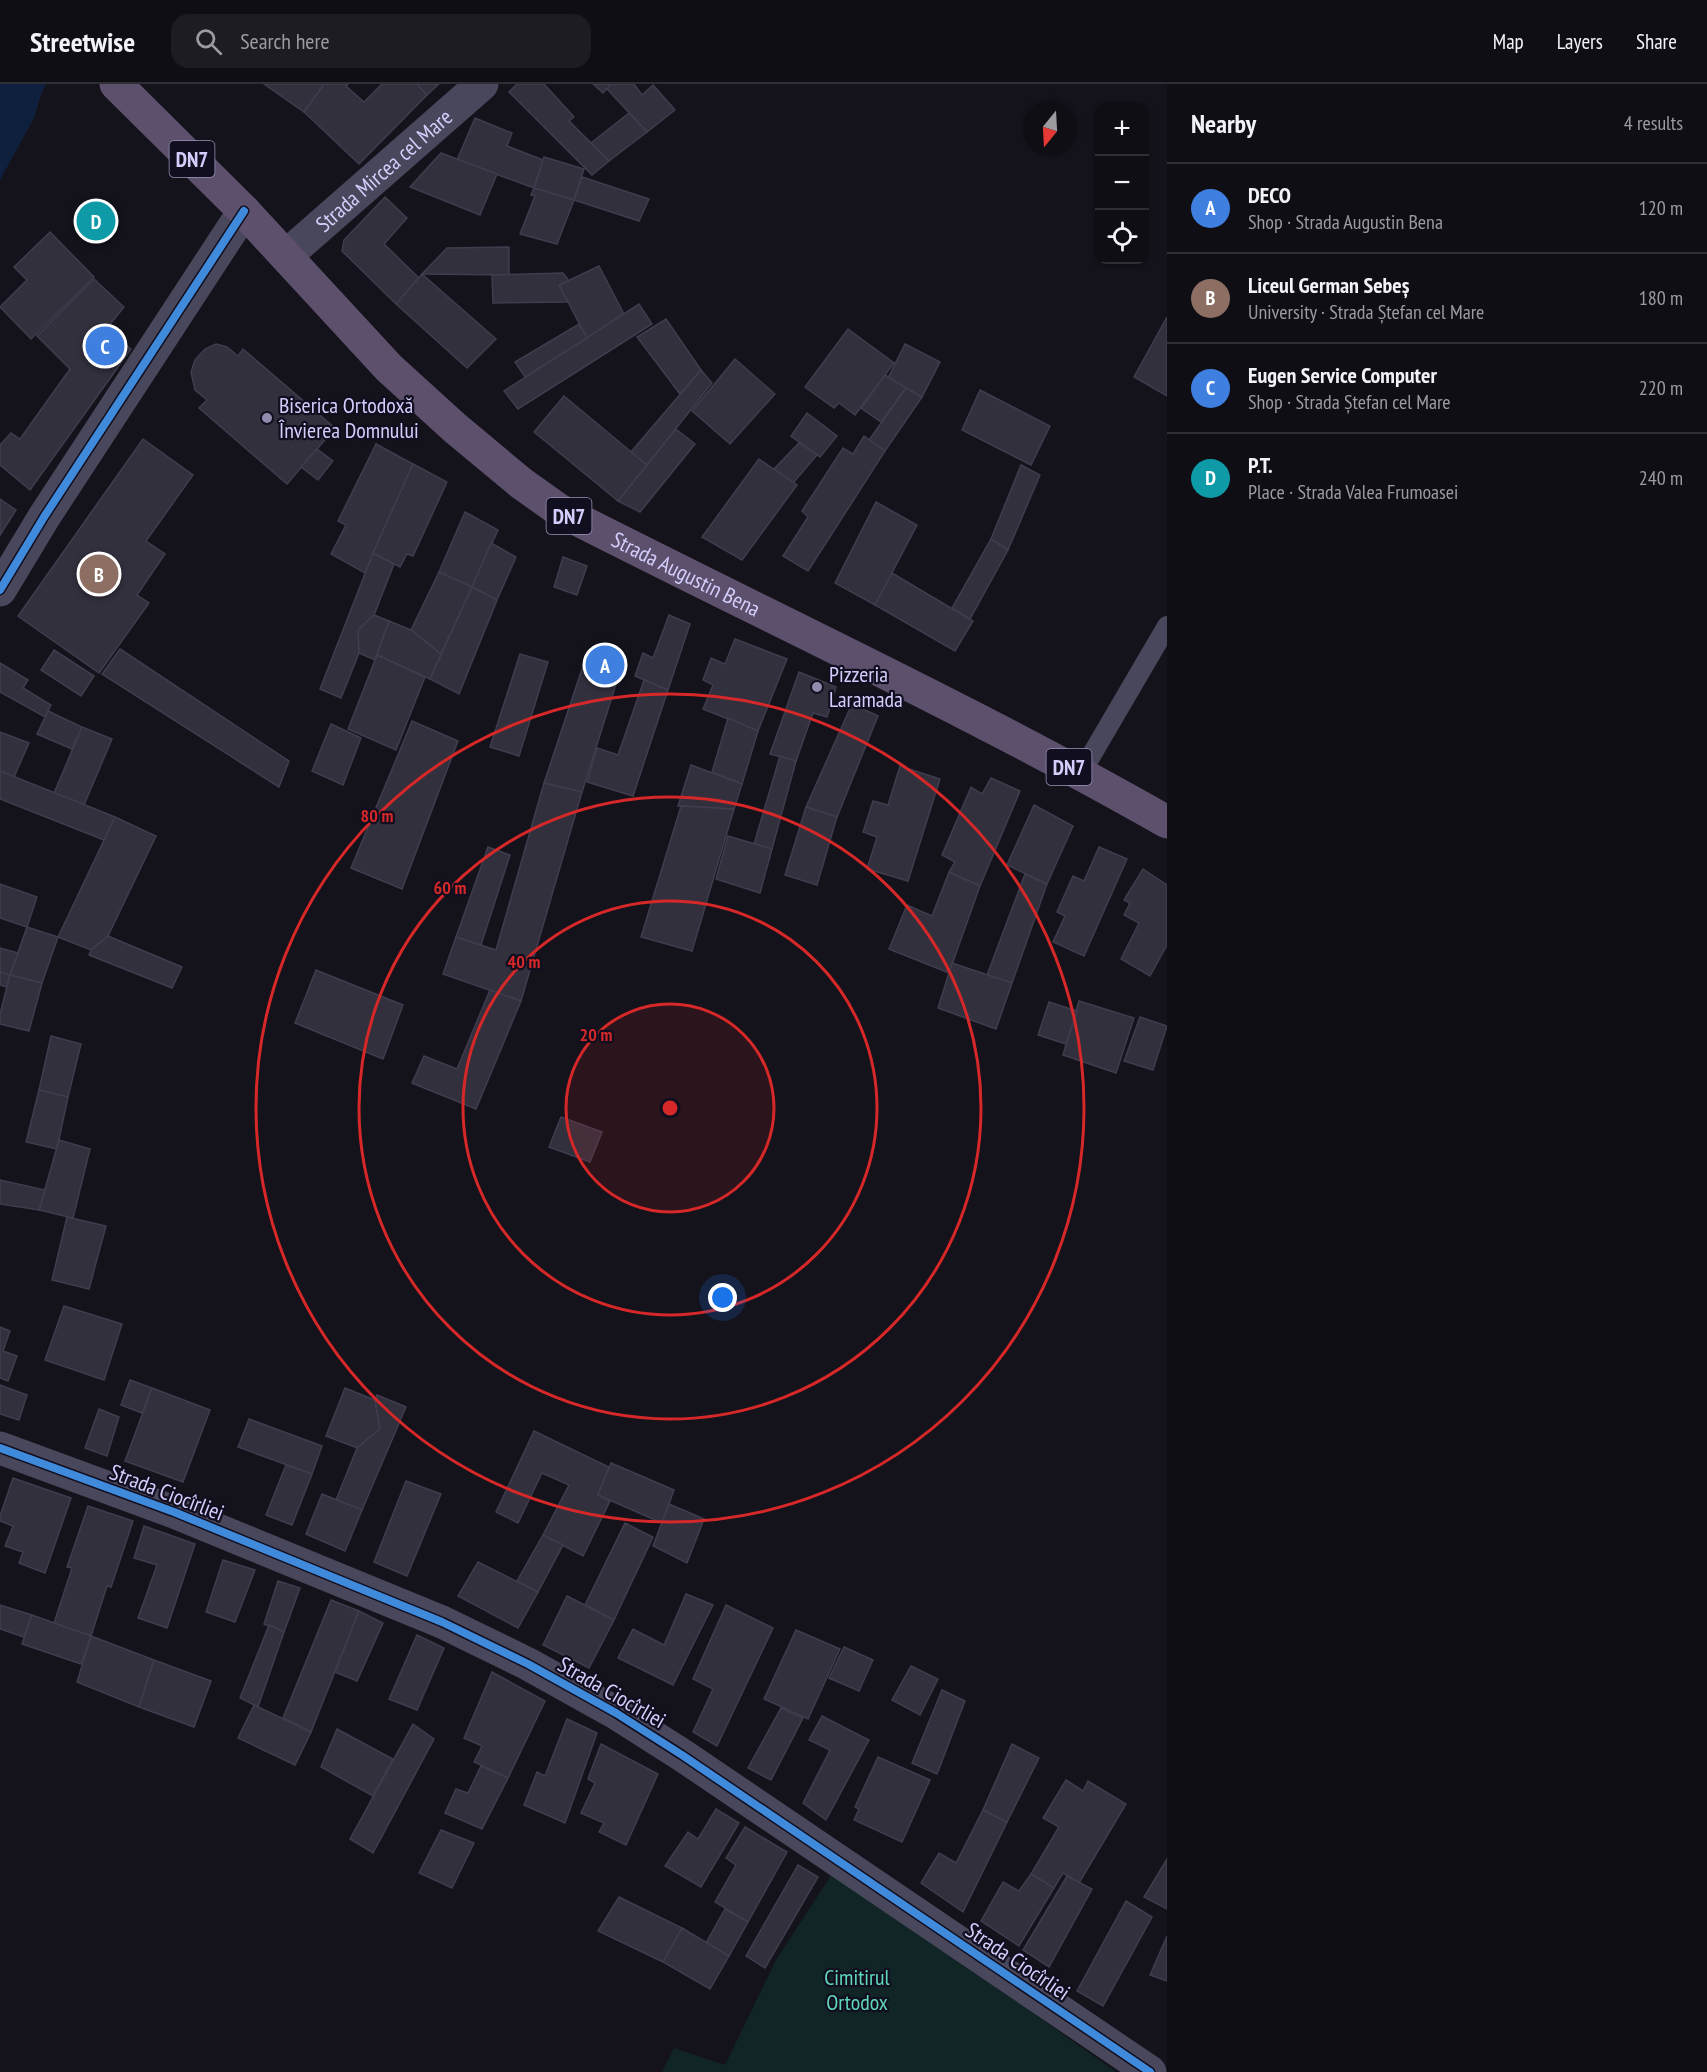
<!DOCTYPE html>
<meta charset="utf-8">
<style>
:root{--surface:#0f0e14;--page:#1d1c22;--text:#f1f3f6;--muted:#9b9ca0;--line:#2f2e34;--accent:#d93025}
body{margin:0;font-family:"PT Sans Narrow",sans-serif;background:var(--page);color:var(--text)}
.controls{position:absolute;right:18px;top:18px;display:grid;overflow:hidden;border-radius:12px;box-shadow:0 2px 4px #0004}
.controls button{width:54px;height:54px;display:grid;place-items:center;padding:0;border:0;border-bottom:2px solid var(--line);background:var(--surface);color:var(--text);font:30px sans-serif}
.compass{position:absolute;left:1023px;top:18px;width:54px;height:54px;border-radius:50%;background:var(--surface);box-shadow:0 2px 4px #0004;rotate:198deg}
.you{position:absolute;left:723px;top:1214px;width:21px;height:21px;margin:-15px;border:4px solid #fff;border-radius:50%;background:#1a73e8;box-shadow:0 0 0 9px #1a73e833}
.badge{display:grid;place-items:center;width:39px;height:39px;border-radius:50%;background:var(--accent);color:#fff;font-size:20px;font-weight:700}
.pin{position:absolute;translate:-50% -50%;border:3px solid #fff;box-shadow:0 2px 6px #0006}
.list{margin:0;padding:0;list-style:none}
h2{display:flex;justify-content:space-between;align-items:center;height:78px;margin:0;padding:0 24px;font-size:26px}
h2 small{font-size:20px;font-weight:400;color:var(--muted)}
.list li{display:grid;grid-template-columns:39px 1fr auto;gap:18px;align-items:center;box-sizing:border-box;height:90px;padding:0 24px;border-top:2px solid var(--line)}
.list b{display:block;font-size:22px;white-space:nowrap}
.list p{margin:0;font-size:20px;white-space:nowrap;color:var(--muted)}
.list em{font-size:20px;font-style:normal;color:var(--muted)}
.icon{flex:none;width:33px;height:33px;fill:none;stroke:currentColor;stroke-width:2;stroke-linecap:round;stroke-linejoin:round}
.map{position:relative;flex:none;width:1167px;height:1988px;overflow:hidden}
header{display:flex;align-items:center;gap:36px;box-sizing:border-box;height:84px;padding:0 30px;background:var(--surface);border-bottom:2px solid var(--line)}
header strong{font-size:28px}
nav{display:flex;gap:33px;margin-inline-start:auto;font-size:21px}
.search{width:420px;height:54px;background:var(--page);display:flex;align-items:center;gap:15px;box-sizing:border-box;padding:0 21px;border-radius:18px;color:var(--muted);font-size:22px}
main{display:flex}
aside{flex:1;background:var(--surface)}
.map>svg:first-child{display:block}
</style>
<header>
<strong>Streetwise</strong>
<div class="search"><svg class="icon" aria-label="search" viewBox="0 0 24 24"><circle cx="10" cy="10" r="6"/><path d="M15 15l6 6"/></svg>Search here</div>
<nav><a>Map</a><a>Layers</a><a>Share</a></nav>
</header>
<main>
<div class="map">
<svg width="1167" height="1988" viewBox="0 0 1167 1988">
<rect width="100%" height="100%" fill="#14121b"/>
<path fill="#112526" d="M834 1787 1116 1988H662L674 1964 725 1981 776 1876Z"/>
<path fill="#0f203e" d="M0 0H46L41 11 34 34 0 96Z"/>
<g fill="#32303d" stroke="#403c4e" stroke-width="1.5">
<path d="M264 0H324L304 28Z"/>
<path d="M324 0H348L346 2 364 18 382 0H417L427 11 359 80 304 28Z"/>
<path d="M417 0H439L427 11Z"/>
<path d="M517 0H544L574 33 569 37 609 77 592 91 509 8Z"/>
<path d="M593 0H611L603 9Z"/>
<path d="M611 0H634L642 11 653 1 675 26 647 48 607 5Z"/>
<path d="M629 29 647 48 609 77 591 59Z"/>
<path d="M475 34 512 49 507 62 543 76 534 104 457 76Z"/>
<path d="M441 69 497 90 480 131 410 103Z"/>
<path d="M544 73 584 85 574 116 534 104Z"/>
<path d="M582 93 649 115 639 137 574 116Z"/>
<path d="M534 104 574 116 557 160 520 150 535 112 531 111Z"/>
<path d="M385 113 407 134 384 160 419 194 396 220 342 167 344 156Z"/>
<path d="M97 117 116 135 96 156 77 138Z"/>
<path d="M50 148 94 193 31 255 0 223 27 196 14 183Z"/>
<path d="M509 163V191L422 190 447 164Z"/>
<path d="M599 182 624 230 587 254 559 201Z"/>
<path d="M563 189 569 197 559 201 568 218 493 219 492 191Z"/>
<path d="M422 190 496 255 467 284 396 220Z"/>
<path d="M94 195 124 223 107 244 131 265 30 406 0 381V361L11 349 20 355 70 285 37 252Z"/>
<path d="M639 220 652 240 518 325 504 307Z"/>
<path d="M1167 233V312L1134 293Z"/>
<path d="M666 235 701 286 680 310 637 253Z"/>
<path d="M579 240 587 254 525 293 515 278Z"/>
<path d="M848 245 894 279 855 331 839 319 834 324 805 303Z"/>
<path d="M216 260 227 263 238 272 243 265 335 344 287 400 199 324 207 316 195 306 191 288 195 276 205 265Z"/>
<path d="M905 260 940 278 922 313 888 294Z"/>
<path d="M735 275 775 310 730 360 692 327Z"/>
<path d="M701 286 712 299 647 381 631 368Z"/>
<path d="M885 291 906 304 881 338 861 324Z"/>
<path d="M906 304 922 313 885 367 869 356Z"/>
<path d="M980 306 1050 342 1031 381 962 346Z"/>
<path d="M564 312 647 381 618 417 534 348Z"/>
<path d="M807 329 837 352 820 373 791 352Z"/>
<path d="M676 345 695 360 640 428 618 417Z"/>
<path d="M864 352 885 367 808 487 783 472 808 433 802 427 843 364 853 370Z"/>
<path d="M143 355 193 391 146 457 165 470 137 511 149 519 99 589 18 532Z"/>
<path d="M799 359 817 371 793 399 774 385Z"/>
<path d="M376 360 413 380 365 489 331 470 346 441 338 437Z"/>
<path d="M317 365 333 377 318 396 301 383Z"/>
<path d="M759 375 797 401 742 476 702 453Z"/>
<path d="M413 380 447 398 413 472 407 470 400 483 373 469Z"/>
<path d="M1021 381 1040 391 1008 466 991 455Z"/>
<path d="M0 415 16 426 0 451Z"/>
<path d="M876 418 917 441 875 521 835 499Z"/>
<path d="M465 428 498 446 472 503 439 488Z"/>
<path d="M991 455 1008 466 970 535 952 524Z"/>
<path d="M491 459 516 473 497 516 472 503Z"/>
<path d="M373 469 394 480 374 531 358 546 359 569 341 614 320 605Z"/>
<path d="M563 473 587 482 577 511 554 503Z"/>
<path d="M439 488 472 503 441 570 411 546Z"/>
<path d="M892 489 973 537 955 567 875 521Z"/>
<path d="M472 503 497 516 459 610 430 595Z"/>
<path d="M374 531 389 537 375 576 359 569 358 546Z"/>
<path d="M669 531 690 540 668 606 635 592 643 569 653 574Z"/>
<path d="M389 537 411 546 441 570 430 595 377 571Z"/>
<path d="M735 555 787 575 758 647 703 625 713 601 703 596 711 574 725 580Z"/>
<path d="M120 565 289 677 279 703 102 590Z"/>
<path d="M54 566 94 592 81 612 41 586Z"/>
<path d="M588 567 623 578 582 708 544 699Z"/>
<path d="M520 570 548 578 519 672 490 663Z"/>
<path d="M377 571 425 593 396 666 348 645Z"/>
<path d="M0 579 28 596 23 604 51 621 45 633 0 608Z"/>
<path d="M799 588 836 603 827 633 813 629 796 677 770 670Z"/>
<path d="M644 596 668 606 633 712 587 698 597 664 618 671Z"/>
<path d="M852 620 878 632 837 733 806 723Z"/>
<path d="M48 627 82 643 72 665 37 650Z"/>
<path d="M728 634 758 647 742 700 712 688Z"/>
<path d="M412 637 458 657 402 805 351 784Z"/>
<path d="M331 640 361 654 343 701 312 687Z"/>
<path d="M82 643 112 655 84 721 54 709Z"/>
<path d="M0 648 29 659 14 693 0 687Z"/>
<path d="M780 672 796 677 772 765 754 760Z"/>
<path d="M691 681 742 700 734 725 678 722Z"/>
<path d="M900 682 940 695 908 797 867 785 877 753 863 748 873 717 888 721Z"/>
<path d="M0 687 115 733 104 756 0 715Z"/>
<path d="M991 694 1020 707 980 802 949 788 955 778 942 771 971 703 982 710Z"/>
<path d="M544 699 582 708 521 917 443 890 456 853 496 866Z"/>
<path d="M1034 721 1073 742 1047 800 1007 781Z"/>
<path d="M681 722 734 725 692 867 641 853Z"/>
<path d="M806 723 837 733 817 801 785 791Z"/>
<path d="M115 733 156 752 108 852 91 866 58 853Z"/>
<path d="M728 752 772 765 760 809 716 795Z"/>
<path d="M488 763 510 771 481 861 456 853Z"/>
<path d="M1099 763 1127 775 1084 872 1053 858 1065 832 1057 828 1073 792 1084 797Z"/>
<path d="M1143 785 1167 801V861L1150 892 1121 875 1139 839 1124 831 1130 819 1124 816Z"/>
<path d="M949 788 980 802 949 889 889 865 907 821 932 832Z"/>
<path d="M1025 790 1047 800 1012 899 987 891Z"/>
<path d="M0 800 37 813 27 843 0 834Z"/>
<path d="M27 843 58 853 42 899 10 891Z"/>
<path d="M108 852 182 883 172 904 89 871 91 866Z"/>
<path d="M0 864 18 869 10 891 0 888Z"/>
<path d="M952 879 1012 899 996 945 938 924Z"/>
<path d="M316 886 403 921 383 975 295 939Z"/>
<path d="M0 888 10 891 7 903 0 901Z"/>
<path d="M10 891 42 899 29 947 0 940V930Z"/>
<path d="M490 906 521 917 476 1025 412 999 424 972 457 985Z"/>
<path d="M1079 917 1134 934 1116 989 1063 971Z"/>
<path d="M1049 918 1077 927 1066 960 1038 951Z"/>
<path d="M1140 933 1167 942 1153 986 1124 977Z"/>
<path d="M51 952 81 960 68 1013 39 1006Z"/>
<path d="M39 1006 68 1013 57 1065 26 1058Z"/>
<path d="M561 1033 602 1048 590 1078 549 1063Z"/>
<path d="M59 1056 90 1065 73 1134 39 1126Z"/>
<path d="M0 1096 45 1106 39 1126 0 1120Z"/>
<path d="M67 1133 106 1142 89 1205 52 1196Z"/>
<path d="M64 1222 122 1240 104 1296 45 1276Z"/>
<path d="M0 1243 10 1247 3 1267 17 1272 8 1297 0 1294Z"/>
<path d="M130 1296 152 1304 142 1329 121 1321Z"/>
<path d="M0 1301 27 1311 19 1336 0 1330Z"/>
<path d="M152 1304 210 1326 183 1398 125 1377Z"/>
<path d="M345 1304 375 1316 380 1345 357 1364 326 1352Z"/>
<path d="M377 1311 406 1323 362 1426 336 1416 357 1364 380 1345 375 1316Z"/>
<path d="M99 1325 119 1333 107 1372 85 1364Z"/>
<path d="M249 1335 322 1362 312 1390 238 1363Z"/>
<path d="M534 1347 609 1383 598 1411 610 1417 583 1472 543 1451 569 1401 542 1389 518 1439 496 1428Z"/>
<path d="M611 1379 674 1406 662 1439 598 1411Z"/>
<path d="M286 1381 312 1390 292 1441 266 1431Z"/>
<path d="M13 1394 71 1414 45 1489 19 1479 23 1468 5 1462 13 1442 0 1437V1432Z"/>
<path d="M406 1397 441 1410 407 1492 374 1478Z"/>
<path d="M322 1410 362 1426 345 1467 306 1450Z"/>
<path d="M669 1420 704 1435 687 1479 653 1462Z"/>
<path d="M88 1422 133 1437 111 1503 107 1502 91 1552 54 1539 72 1484 67 1483Z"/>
<path d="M625 1439 653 1453 614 1536 585 1521Z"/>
<path d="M144 1442 195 1460 167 1544 138 1534 157 1481 134 1474Z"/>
<path d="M543 1451 563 1461 538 1508 517 1497Z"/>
<path d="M223 1476 255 1486 235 1538 206 1528Z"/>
<path d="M478 1478 538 1508 518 1544 458 1512Z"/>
<path d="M278 1497 300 1504 284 1548 264 1540Z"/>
<path d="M686 1510 713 1521 673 1601 618 1574 633 1545 664 1561Z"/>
<path d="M567 1512 614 1536 589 1584 543 1561Z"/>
<path d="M331 1516 359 1527 311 1648 283 1634Z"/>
<path d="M0 1521 32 1531 24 1553 0 1545Z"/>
<path d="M726 1521 773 1544 717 1662 693 1648 713 1605 693 1595Z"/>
<path d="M359 1527 383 1539 357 1597 335 1588Z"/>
<path d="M32 1531 91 1552 81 1580 22 1560Z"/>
<path d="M269 1541 284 1548 258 1623 240 1614Z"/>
<path d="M796 1546 840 1565 808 1635 764 1615Z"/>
<path d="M417 1551 444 1564 417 1626 389 1615Z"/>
<path d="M91 1552 154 1576 139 1623 77 1598Z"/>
<path d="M844 1563 873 1576 859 1607 829 1594Z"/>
<path d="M154 1576 211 1597 194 1643 139 1623Z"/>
<path d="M911 1582 938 1595 920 1631 892 1616Z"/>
<path d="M492 1588 545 1617 508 1694 474 1678 482 1662 464 1654Z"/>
<path d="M942 1606 965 1617 937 1690 912 1679Z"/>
<path d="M254 1621 311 1648 295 1681 238 1654Z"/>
<path d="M781 1624 803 1634 771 1696 748 1684Z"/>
<path d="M822 1632 869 1656 826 1736 803 1719 830 1666 809 1656Z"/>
<path d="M567 1635 597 1649 565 1739 524 1721 537 1688 545 1692Z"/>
<path d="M413 1640 434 1655 373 1769 350 1755Z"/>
<path d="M337 1645 393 1675 373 1712 321 1683Z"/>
<path d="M601 1660 658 1690 626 1761 599 1748 604 1739 581 1729 595 1699 588 1695Z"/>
<path d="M1012 1660 1039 1674 1007 1738 983 1726Z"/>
<path d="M878 1673 930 1696 902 1758 854 1736 859 1725 855 1723Z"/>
<path d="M481 1682 508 1694 482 1745 445 1729 456 1705 468 1709Z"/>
<path d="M1066 1696 1083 1707 1088 1697 1126 1720 1079 1799 1063 1789 1054 1804 1031 1790 1059 1743 1043 1734Z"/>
<path d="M716 1725 739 1739 701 1803 665 1782 688 1748 698 1755Z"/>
<path d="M983 1726 1007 1738 963 1828 921 1799 939 1769 956 1779Z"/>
<path d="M745 1743 787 1768 748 1838 715 1818 736 1781 726 1774Z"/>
<path d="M441 1746 474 1759 452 1804 419 1789Z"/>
<path d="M1167 1775V1825L1144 1813Z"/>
<path d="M798 1781 818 1793 765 1884 746 1872Z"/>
<path d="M1031 1790 1054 1804 1019 1862 981 1837 1003 1798 1019 1807Z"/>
<path d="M1067 1792 1092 1805 1049 1883 1023 1866Z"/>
<path d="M619 1813 682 1844 663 1878 598 1847Z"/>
<path d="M1126 1817 1152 1833 1103 1922 1077 1907Z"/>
<path d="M725 1825 748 1838 729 1872 706 1859Z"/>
<path d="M682 1844 729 1872 710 1905 663 1878Z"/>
<path d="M1167 1852V1897L1150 1891Z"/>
</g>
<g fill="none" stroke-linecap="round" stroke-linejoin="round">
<path stroke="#48475b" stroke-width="20" d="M1081 689 1167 542"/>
<g stroke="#48475b" stroke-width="33">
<path id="s1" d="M286 172 482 0"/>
<path d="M0 506 44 433 244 127"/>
<path d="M0 1364 174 1428 442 1538 528 1580 616 1629 682 1671 1150 1988"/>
</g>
<path stroke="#5c506d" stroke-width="33" id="s2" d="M116 0 244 127 389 284 455 344 521 399 559 426C762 530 969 625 1167 738"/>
<defs>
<g id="cycleway">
<path d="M0 506 44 433 244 127"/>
<path d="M0 1364 174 1428 442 1538 528 1580 616 1629 682 1671 1150 1988"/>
</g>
</defs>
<use href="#cycleway" stroke="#110e1f" stroke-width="11"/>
<use href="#cycleway" stroke="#408adc" stroke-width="8"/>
</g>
<circle cx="670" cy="1024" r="104" fill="#d62828" fill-opacity=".12"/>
<g fill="none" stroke="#d62828" stroke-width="3">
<circle cx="670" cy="1024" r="104"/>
<circle cx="670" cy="1024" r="207"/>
<circle cx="670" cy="1024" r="311"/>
<circle cx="670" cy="1024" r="414"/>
</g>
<g fill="#918cad" stroke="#110e1f" stroke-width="2">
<circle cx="267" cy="334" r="6"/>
<circle cx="817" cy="603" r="6"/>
</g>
<g text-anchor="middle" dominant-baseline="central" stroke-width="4.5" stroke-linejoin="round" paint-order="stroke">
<g fill="#110e1f" stroke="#9a94ba" stroke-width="1.5">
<rect x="169.5" y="57" width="45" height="36" rx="4.5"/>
<rect x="546.5" y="414" width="45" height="36" rx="4.5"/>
<rect x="1046.5" y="665" width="45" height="36" rx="4.5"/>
</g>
<g font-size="21" font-weight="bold" fill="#d4cefc">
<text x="192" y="75">DN7</text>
<text x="569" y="432">DN7</text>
<text x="1069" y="683">DN7</text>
</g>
<g font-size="22" fill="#d4cefc" stroke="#110e1f">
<text stroke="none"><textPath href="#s1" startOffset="130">Strada Mircea cel Mare</textPath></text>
<text stroke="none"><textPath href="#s2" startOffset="758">Strada Augustin Bena</textPath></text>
<text transform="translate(167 1408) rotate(21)">Strada Ciocîrliei</text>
<text transform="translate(612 1608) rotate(30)">Strada Ciocîrliei</text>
<text transform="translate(1018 1877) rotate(34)">Strada Ciocîrliei</text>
</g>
<g font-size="22" fill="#d4cefc" stroke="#110e1f" text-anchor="start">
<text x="279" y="321">Biserica Ortodoxă<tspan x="279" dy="25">Învierea Domnului</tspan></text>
<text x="829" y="590">Pizzeria<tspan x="829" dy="25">Laramada</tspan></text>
</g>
<g font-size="22" fill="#5fd8bc" stroke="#110e1f">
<text x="857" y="1893">Cimitirul<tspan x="857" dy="25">Ortodox</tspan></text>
</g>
</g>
<circle cx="670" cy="1024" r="9" fill="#d62828" stroke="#110e1f" stroke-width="3"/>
<g font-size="18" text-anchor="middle" font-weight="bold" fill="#d62828" stroke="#110e1f" stroke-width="4.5" stroke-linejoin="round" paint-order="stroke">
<text x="377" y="738">80 m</text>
<text x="450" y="810">60 m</text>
<text x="524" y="884">40 m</text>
<text x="596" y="957">20 m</text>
</g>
</svg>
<div class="controls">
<button>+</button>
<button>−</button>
<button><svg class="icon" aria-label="locate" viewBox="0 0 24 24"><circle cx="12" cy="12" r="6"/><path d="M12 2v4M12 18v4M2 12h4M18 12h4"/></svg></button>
</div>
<svg class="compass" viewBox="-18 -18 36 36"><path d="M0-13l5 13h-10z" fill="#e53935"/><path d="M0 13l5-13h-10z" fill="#9b9ca0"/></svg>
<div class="you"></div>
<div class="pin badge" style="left:605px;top:581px;background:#3f7fe0">A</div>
<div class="pin badge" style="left:99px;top:490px;background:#8d6e63">B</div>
<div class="pin badge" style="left:105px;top:262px;background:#3f7fe0">C</div>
<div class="pin badge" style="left:96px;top:137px;background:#0f9aa8">D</div>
</div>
<aside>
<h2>Nearby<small>4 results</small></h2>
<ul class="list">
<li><span class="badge" style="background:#3f7fe0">A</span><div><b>DECO</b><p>Shop · Strada Augustin Bena</p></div><em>120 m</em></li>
<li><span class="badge" style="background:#8d6e63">B</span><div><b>Liceul German Sebeș</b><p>University · Strada Ștefan cel Mare</p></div><em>180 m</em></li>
<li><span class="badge" style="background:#3f7fe0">C</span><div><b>Eugen Service Computer</b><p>Shop · Strada Ștefan cel Mare</p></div><em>220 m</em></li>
<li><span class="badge" style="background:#0f9aa8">D</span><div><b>P.T.</b><p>Place · Strada Valea Frumoasei</p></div><em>240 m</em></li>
</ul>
</aside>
</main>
